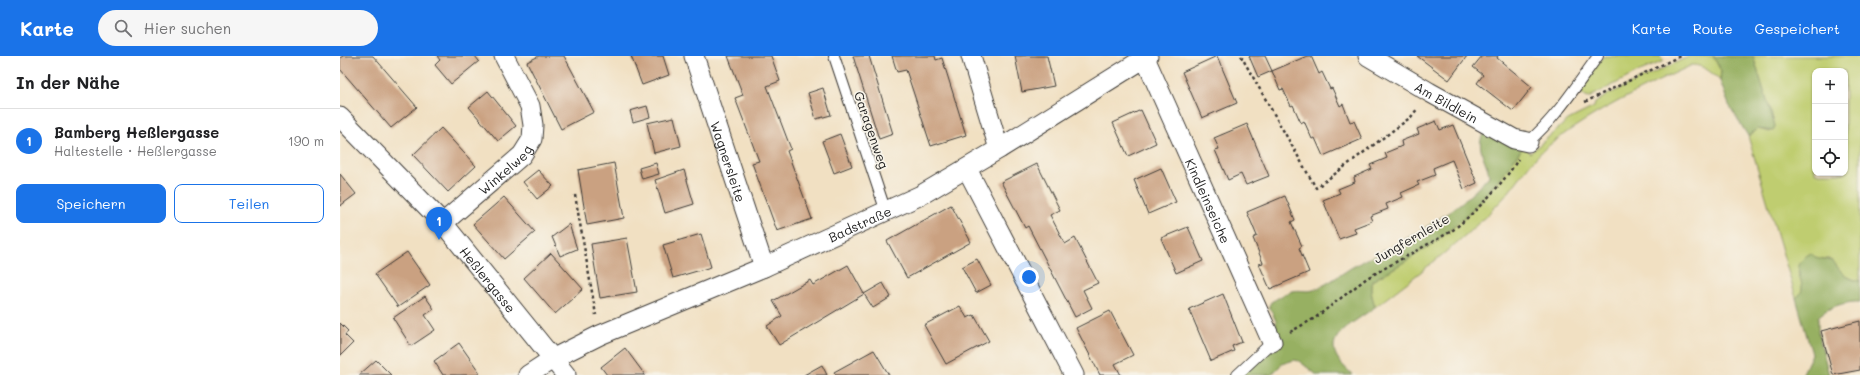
<!DOCTYPE html>
<html lang="de">
<meta charset="utf-8">
<style>
:root{--surface:#fff;--page:#f6f6f6;--text:#202124;--muted:#757577;--line:#e0e0e0;--accent:#1a73e8}
body{margin:0;font-family:Mali,sans-serif;background:var(--page);color:var(--text)}
.controls{position:absolute;right:12px;top:12px;display:grid;overflow:hidden;border-radius:8px;box-shadow:0 1px 3px #0004}
.controls button{width:36px;height:36px;display:grid;place-items:center;padding:0;border:0;border-bottom:1px solid var(--line);background:var(--surface);color:var(--text);font:20px sans-serif}
.you{position:absolute;left:689px;top:221px;width:14px;height:14px;margin:-10px;border:3px solid #fff;border-radius:50%;background:#1a73e8;box-shadow:0 0 0 6px #1a73e833}
.badge{display:grid;place-items:center;width:26px;height:26px;border-radius:50%;background:var(--accent);color:#fff;font-size:13px;font-weight:700}
.pin{position:absolute;translate:-50% -33px;filter:drop-shadow(0 1px 2px #0008)}
.pin::after{content:'';position:absolute;top:21px;width:14px;height:12px;background:inherit;clip-path:polygon(0 0,100% 0,50% 100%)}
.list{margin:0;padding:0;list-style:none}
h2{display:flex;justify-content:space-between;align-items:center;height:52px;margin:0;padding:0 16px;font-size:17px}
h2 small{font-size:13px;font-weight:400;color:var(--muted)}
.list li{display:grid;grid-template-columns:26px 1fr auto;gap:12px;align-items:center;box-sizing:border-box;height:64px;padding:0 16px;border-top:1px solid var(--line)}
.list b{display:block;font-size:15px;white-space:nowrap}
.list p{margin:0;font-size:13px;white-space:nowrap;color:var(--muted)}
.list em{font-size:13px;font-style:normal;color:var(--muted)}
.actions{display:flex;gap:8px;padding:12px 16px}
.actions a{flex:1;padding:9px 0;border:1px solid var(--accent);border-radius:8px;text-align:center;font-size:14px;color:var(--accent)}
.actions .main{background:var(--accent);color:#fff}
.icon{flex:none;width:22px;height:22px;fill:none;stroke:currentColor;stroke-width:2;stroke-linecap:round;stroke-linejoin:round}
.map{position:relative;flex:none;width:1520px;height:319px;overflow:hidden}
header{display:flex;align-items:center;gap:24px;box-sizing:border-box;height:56px;padding:0 20px;background:var(--accent);color:#fff}
header strong{font-size:19px}
nav{display:flex;gap:22px;margin-inline-start:auto;font-size:14px}
.search{width:280px;height:36px;background:var(--page);display:flex;align-items:center;gap:10px;box-sizing:border-box;padding:0 14px;border-radius:22px;color:var(--muted);font-size:15px}
main{display:flex}
aside{flex:1;background:var(--surface)}
.map>svg:first-child{display:block}
</style>
<header>
<strong>Karte</strong>
<div class="search"><svg class="icon" aria-label="search" viewBox="0 0 24 24"><circle cx="10" cy="10" r="6"/><path d="M15 15l6 6"/></svg>Hier suchen</div>
<nav><a>Karte</a><a>Route</a><a>Gespeichert</a></nav>
</header>
<main>
<aside>
<h2>In der Nähe<small></small></h2>
<ul class="list">
<li><span class="badge">1</span><div><b>Bamberg Heßlergasse</b><p>Haltestelle · Heßlergasse</p></div><em>190 m</em></li>
</ul>
<div class="actions"><a class="main">Speichern</a><a>Teilen</a></div>
</aside>
<div class="map">
<svg width="1520" height="319" viewBox="0 0 1520 319">
<rect width="100%" height="100%" fill="#f7f3e8"/>
<filter id="ink" filterUnits="userSpaceOnUse"><feTurbulence type="fractalNoise" baseFrequency=".025" numOctaves="2"/><feDisplacementMap in="SourceGraphic" scale="8" xChannelSelector="R" yChannelSelector="G"/><feConvolveMatrix kernelMatrix="1 2 1 2 8 2 1 2 1" color-interpolation-filters="sRGB"/></filter>
<filter id="wash" filterUnits="userSpaceOnUse"><feTurbulence type="fractalNoise" baseFrequency=".012" numOctaves="4" result="noise"/><feDisplacementMap in="SourceGraphic" scale="16" xChannelSelector="R" yChannelSelector="G"/><feGaussianBlur stdDeviation="0.9" result="paint"/><feColorMatrix in="noise" values="0 0 0 0 0 0 0 0 0 0 0 0 0 0 0 0 0 1.4 0 .05"/><feComposite in="paint" operator="in"/></filter>
<g filter="url(#wash)">
<rect width="100%" height="100%" fill="#f1e0c2"/>
<g fill="#bfcd6f" stroke="#6e7446" fill-rule="evenodd">
<path d="M1264 0H1320L1324 5 1300 15 1248 42C1242 39 1240 37 1242 31Z"/>
<path d="M1350 0H1373L1381 15 1380 25C1372 17 1364 9 1352 9 1304 32 1255 54 1212 87 1191 102 1178 127 1160 146 1123 185 1078 218 1035 251 1033 243 1029 234 1032 225 1061 208 1093 190 1118 167 1142 145 1164 118 1183 91L1190 97 1228 64 1254 51 1255 47 1267 39Z"/>
<path d="M1413 0H1520V225C1505 223 1499 214 1489 203H1480L1475 201 1458 215C1461 225 1467 235 1456 242L1408 80 1418 73 1430 76 1435 70ZM1475 15H1505V117H1475Z"/>
</g>
<g fill="#97b062" stroke="#5a663f">
<path d="M1373 0H1413L1435 70 1433 75 1418 73 1408 80 1389 49 1380 25 1381 15Z"/>
<path d="M1145 76 1183 91C1164 118 1142 145 1118 167 1093 190 1061 208 1032 225 1029 234 1033 243 1035 251 1006 273 972 284 1013 319H977L959 305 954 304 942 308 931 319H901L936 275V265L929 250 931 246C937 243 945 237 952 235 961 233 968 237 976 233 990 227 1002 217 1016 209 1063 184 1114 161 1149 120 1148 105 1133 90 1145 76Z"/>
<path d="M1471 197 1475 201 1493 205C1501 216 1506 223 1520 225V246C1507 245 1487 251 1478 261V276L1489 319H1462L1472 298 1456 242C1474 230 1443 212 1471 197Z"/>
</g>
<g id="blocks">
<g fill="#caa181">
<path d="M3 0H33L77 51 51 72 0 13V2Z"/>
<path d="M97 0H135L139 5 111 28 95 9 100 4Z"/>
<path d="M199 0H224L254 56 221 73 187 6Z"/>
<path d="M291 0H323L329 19 302 29Z"/>
<path d="M388 0H431L440 25 427 30 451 93 447 95 472 163 437 175 412 107 419 105 395 42 403 39Z"/>
<path d="M513 0H529L553 78 539 83Z"/>
<path d="M552 0H595L596 4 602 2 626 79 591 90 566 14 557 16Z"/>
<path d="M675 0H707L714 30 682 36Z"/>
<path d="M877 0 897 47 862 62 842 16Z"/>
<path d="M909 0H925L932 15 918 21Z"/>
<path d="M967 0H971L979 18 982 16 990 33 992 32 1000 50 1003 48 1010 66 1014 65 1022 83 983 100 975 82 972 83 964 65 961 67 953 49 951 50 943 33 940 34 932 15Z"/>
<path d="M1077 0H1127L1109 24Z"/>
<path d="M1142 0H1158L1157 2 1192 31 1173 55 1137 27 1143 19 1133 11Z"/>
<path d="M483 32 491 59 476 63 468 37Z"/>
<path d="M148 35 176 70 158 85 129 51Z"/>
<path d="M307 50 310 61 293 66 290 55Z"/>
<path d="M801 54 816 87 788 100 773 67Z"/>
<path d="M334 61 341 90 314 97 307 67Z"/>
<path d="M1096 65 1100 74 1113 69 1137 127 1124 133 1112 104 1093 112 1095 119 1077 126 1079 129 1061 137 1063 141 1046 148 1048 153 1030 160 1032 165 1014 172 1016 177 999 183 983 144 1000 137 998 133 1015 126 1014 121 1032 113 1030 109 1047 102 1045 97 1062 90 1061 85 1079 78 1077 73Z"/>
<path d="M907 68 929 120 906 129 901 118 888 124 875 94 879 93 874 82Z"/>
<path d="M101 72 136 110 108 136 73 99Z"/>
<path d="M500 78 512 110 494 117 482 85Z"/>
<path d="M274 107 284 162 247 169 238 114Z"/>
<path d="M316 107 319 118 302 123 299 112Z"/>
<path d="M697 108 720 154 710 159 725 188 735 182 758 227 743 234 752 252 735 261 688 170 685 172 661 126Z"/>
<path d="M821 112 836 146 808 158 794 124Z"/>
<path d="M198 114 213 130 197 143 183 126Z"/>
<path d="M344 114 354 148 325 157 315 124Z"/>
<path d="M0 118 16 138 0 150Z"/>
<path d="M945 140 955 164 951 166 962 190 959 192 969 216 930 233 919 208 923 207 913 182 917 180 907 156Z"/>
<path d="M164 141 195 176 164 203 133 168Z"/>
<path d="M611 149 631 186 567 222 547 185Z"/>
<path d="M229 168 237 193 220 200 212 181Z"/>
<path d="M848 171 863 205 836 217 821 182Z"/>
<path d="M361 178 371 211 333 222 323 189Z"/>
<path d="M287 182 297 236 260 242 251 188Z"/>
<path d="M67 196 90 229 58 251 35 218Z"/>
<path d="M211 197 243 233 215 258 184 222Z"/>
<path d="M637 203 651 229 636 237 622 211Z"/>
<path d="M508 209 524 238 543 227 551 241 533 252 524 238 439 289 427 270 442 260 433 245 470 224 473 229Z"/>
<path d="M883 238 902 286 892 290 894 295 871 305 849 253Z"/>
<path d="M85 240 94 253 85 259 95 274 71 290 53 262Z"/>
<path d="M620 250 627 262 634 259 649 285 606 308 584 269Z"/>
<path d="M770 255 793 299 775 308 781 319H760L736 272Z"/>
<path d="M1520 265V314L1493 319 1481 275Z"/>
<path d="M0 267 8 275 5 279 13 287 0 300Z"/>
<path d="M119 287 140 317 136 319H103L94 305Z"/>
<path d="M285 292 305 319H267L261 311Z"/>
<path d="M534 294 549 319H496L494 316Z"/>
<path d="M36 304 51 319H19Z"/>
<path d="M482 309 487 319H464Z"/>
</g>
</g>
</g>
<g filter="url(#ink)">
<use href="#blocks" fill-opacity="0" stroke="#3c3935" stroke-width="1"/>
<g fill="none" stroke-linecap="round" stroke-linejoin="round">
<defs>
<g id="service">
<path d="M494 0 546 156"/>
<path d="M1188 86C1216 62 1236 30 1258 0"/>
<path d="M897 319 932 286"/>
</g>
<g id="minor">
<path id="s1" d="M354 0 424 211"/>
<path d="M631 0 659 93"/>
<path id="s2" d="M1028 0 1089 36 1174 83 1188 86"/>
<path id="s3" d="M805 2 932 286"/>
<path id="s4" d="M0 61 103 167 226 319"/>
<path d="M627 113 734 319"/>
<path id="s5" d="M103 167 182 99 192 83 193 69 190 50 164 0"/>
<path id="s6" d="M188 319 214 302 260 279 424 211 581 139 659 93 808 0"/>
</g>
</defs>
<use href="#service" stroke="#3c3935" stroke-width="12"/>
<use href="#minor" stroke="#3c3935" stroke-width="21"/>
<g stroke="#3c3935" stroke-width="2.5" stroke-dasharray="3 3" stroke-linecap="butt">
<path d="M901 0 976 132 1071 61 1078 52"/>
<path d="M1245 46 1340 0"/>
<path d="M235 139 256 259"/>
<path d="M950 276 975 262 1027 222 1110 176C1130 162 1166 125 1178 103"/>
</g>
<use href="#service" stroke="#fff" stroke-width="10"/>
<use href="#minor" stroke="#fff" stroke-width="19"/>
</g>
</g>
<g text-anchor="middle" dominant-baseline="central" stroke-width="3.5" stroke-linejoin="round" paint-order="stroke">
<g font-size="13" fill="#1c1c1c" stroke="#f7f3e8">
<text stroke="none"><textPath href="#s2" startOffset="91">Am Bildlein</textPath></text>
<text transform="translate(532 74) rotate(71)">Garagenweg</text>
<text stroke="none"><textPath href="#s1" startOffset="111">Wagnersleite</textPath></text>
<text stroke="none"><textPath href="#s5" startOffset="82">Winkelweg</textPath></text>
<text stroke="none"><textPath href="#s3" startOffset="156">Kindleinseiche</textPath></text>
<text stroke="none"><textPath href="#s6" startOffset="365">Badstraße</textPath></text>
<text transform="translate(1071 182) rotate(-30)">Jungfernleite</text>
<text stroke="none"><textPath href="#s4" startOffset="220">Heßlergasse</textPath></text>
</g>
</g>
</svg>
<div class="controls">
<button>+</button>
<button>−</button>
<button><svg class="icon" aria-label="locate" viewBox="0 0 24 24"><circle cx="12" cy="12" r="6"/><path d="M12 2v4M12 18v4M2 12h4M18 12h4"/></svg></button>
</div>
<div class="you"></div>
<div class="pin badge" style="left:99px;top:184px">1</div>
</div>
</main>
